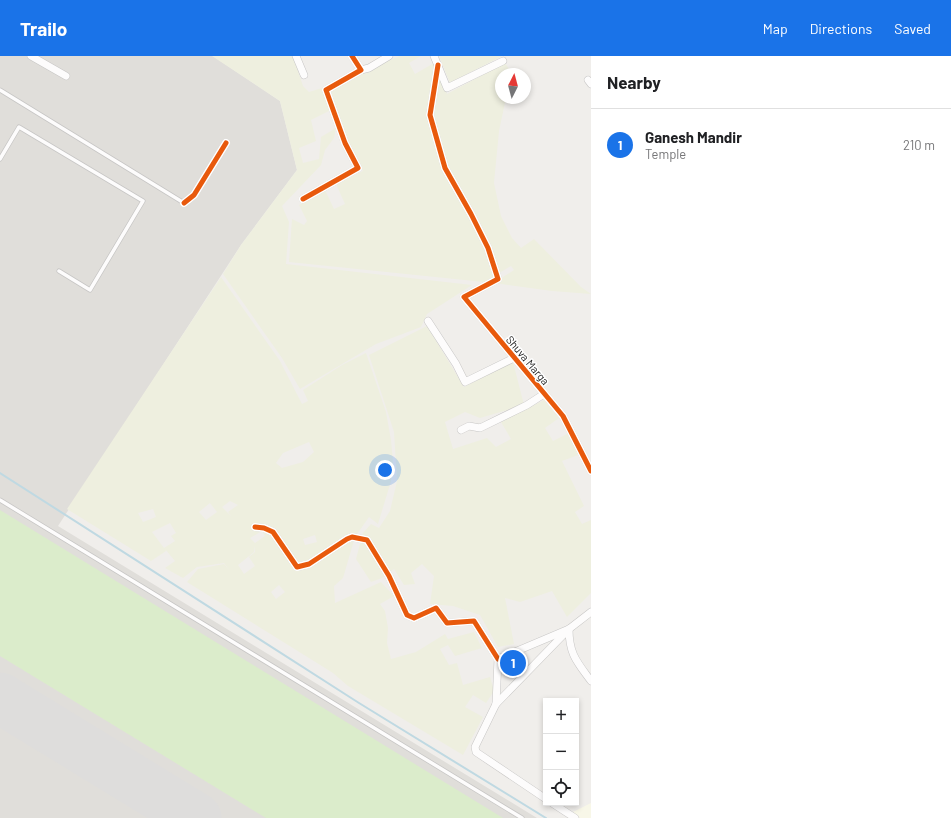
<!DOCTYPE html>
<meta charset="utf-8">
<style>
:root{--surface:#fff;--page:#f2f2f2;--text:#202124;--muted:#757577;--line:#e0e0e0;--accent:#1a73e8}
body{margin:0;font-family:Barlow,sans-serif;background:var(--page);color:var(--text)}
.controls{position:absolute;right:12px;bottom:12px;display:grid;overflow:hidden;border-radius:0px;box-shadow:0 2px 6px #0003}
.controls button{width:36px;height:36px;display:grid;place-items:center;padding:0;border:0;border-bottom:1px solid var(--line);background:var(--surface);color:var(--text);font:20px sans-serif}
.compass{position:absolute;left:495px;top:12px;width:36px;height:36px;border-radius:50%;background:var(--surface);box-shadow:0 2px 6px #0003;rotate:6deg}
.you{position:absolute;left:385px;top:414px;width:14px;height:14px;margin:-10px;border:3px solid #fff;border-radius:50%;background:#1a73e8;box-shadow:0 0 0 6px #1a73e833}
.badge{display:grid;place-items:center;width:26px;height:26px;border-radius:50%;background:var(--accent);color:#fff;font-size:13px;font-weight:700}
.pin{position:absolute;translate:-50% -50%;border:2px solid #fff;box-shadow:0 1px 4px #0006}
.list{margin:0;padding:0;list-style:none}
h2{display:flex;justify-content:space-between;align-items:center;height:52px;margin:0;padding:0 16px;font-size:17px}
h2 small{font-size:13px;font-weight:400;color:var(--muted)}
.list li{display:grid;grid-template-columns:26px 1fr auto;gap:12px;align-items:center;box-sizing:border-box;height:72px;padding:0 16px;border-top:1px solid var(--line)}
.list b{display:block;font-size:15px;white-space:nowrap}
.list p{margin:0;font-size:13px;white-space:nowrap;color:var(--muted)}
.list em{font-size:13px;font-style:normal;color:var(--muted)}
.icon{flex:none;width:22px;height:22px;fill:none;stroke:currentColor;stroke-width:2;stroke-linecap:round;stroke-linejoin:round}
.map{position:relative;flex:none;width:591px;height:762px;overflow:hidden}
header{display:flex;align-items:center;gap:24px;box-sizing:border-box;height:56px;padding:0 20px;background:var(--accent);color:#fff}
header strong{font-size:19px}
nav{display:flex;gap:22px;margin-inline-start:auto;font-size:14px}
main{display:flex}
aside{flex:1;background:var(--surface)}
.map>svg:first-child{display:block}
</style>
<header>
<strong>Trailo</strong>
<nav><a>Map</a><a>Directions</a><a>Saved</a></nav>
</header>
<main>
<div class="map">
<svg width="591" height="762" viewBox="0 0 591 762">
<rect width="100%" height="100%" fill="#f0eeeb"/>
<path fill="#f8f7e8" d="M591 747V762H579L571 757Z"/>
<path fill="#e0deda" d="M0 0H213L280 45 297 114 241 189 58 470 537 762H0Z"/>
<g fill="#eeefdf" fill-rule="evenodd">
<path d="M212 0H293L303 30 309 36 322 32 331 54 311 64 316 85 299 92 303 107 319 103 321 81 336 72 334 82 325 94 321 109 282 150 289 166 286 208 472 229 427 258 421 271 376 288 300 333 282 302 223 218 241 189 297 114 280 45Z"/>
<path d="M400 0H421L409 7 415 18 434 7 447 38 505 7 509 13 510 18H501V42H506L499 75 494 127 501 160 512 182 521 192 534 183 581 231 591 238 552 235 494 227 514 214 511 210 484 226 289 206 292 163 304 169 307 165 299 149 325 134 334 153 345 148 336 128 363 115 345 82 330 36 337 29 364 15Z"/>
<path d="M439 0H502L450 27Z"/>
<path d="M221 221 280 305 302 348 308 345 303 334 342 309 366 297 386 356 391 384 393 406 391 425 378 468 369 461 355 481 343 522 334 530 335 547 381 526 394 540 380 548 385 555 388 572 387 587 391 603 416 596 445 578 448 583 474 576 482 592 455 600 448 589 440 593 449 609 457 607 463 629 490 621 494 635 486 647 473 639 465 651 483 661 463 699 348 630 333 617 187 526 198 513 224 508 229 514 224 507 197 511 183 522 165 512 175 505 165 493 166 495 151 505 67 453ZM309 386 314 396 303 406 282 412 276 407 283 397ZM230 445 238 449 228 456 231 460 222 451ZM210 447 217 456 206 464 199 456ZM153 453 156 461 143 466 138 457ZM170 467 176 477 171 480 175 485 164 492 152 476ZM262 475 265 480 255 487 250 482ZM315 479 317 486 305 489 303 483ZM255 490V496L249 501 255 510 244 518 238 509 254 496ZM279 529 285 536 276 543 271 536Z"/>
<path d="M427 270 464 331 513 306 524 349 480 362 465 356 445 366 453 393 487 382 496 391 511 383 501 366 544 344 559 362 545 372 553 385 569 377 581 398 562 405 584 450 575 456 582 468 591 464V537L567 561 552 535 520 546 505 542 514 588 498 591 480 559 453 550 430 548 434 520 422 508 411 517 415 528 404 529 394 513 382 522 371 526 356 503 363 477 371 468 379 472 390 455 397 425 394 376 369 299Z"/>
</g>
<path fill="#dbeccb" d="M0 454 503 762H266L0 600Z"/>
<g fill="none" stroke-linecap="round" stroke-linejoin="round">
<path stroke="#bfd9e2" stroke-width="2" d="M0 417 359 647 546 762"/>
<path stroke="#dedddc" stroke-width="51" d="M0 642 196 762"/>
<defs>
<g id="lane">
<path d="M0 34 184 147"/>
<path d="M0 103 19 71 143 145 90 234 59 215"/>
<path d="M0 444 522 762"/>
</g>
<g id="street">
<path d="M31 0 66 20"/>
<path d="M296 0 304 19"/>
<path d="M434 0 447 32 503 5"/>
<path d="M438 9 430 59 445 112 471 158 488 192 498 223 464 241 563 360 591 415"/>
<path d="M361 14 369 12 389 0"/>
<path d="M588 24 591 28"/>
<path d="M303 143 358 112 345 87 326 34 361 14 352 0"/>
<path d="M184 147 194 139 226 87"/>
<path d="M428 265 456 308 465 326 514 302"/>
<path d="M461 374 469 370 480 372 527 349 544 338"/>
<path d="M255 471 264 472 273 476 297 511 309 508 347 483 352 481 367 484 389 520 407 559 414 562 436 552 447 567 474 565 498 603"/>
<path d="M496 648 569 573C569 598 577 606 591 625"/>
<path d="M546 743 476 696 475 691 496 648 498 603 569 573 591 556"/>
<path d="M552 747 575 762"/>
</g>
</defs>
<use href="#lane" stroke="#c7c6c5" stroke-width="5"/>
<use href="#street" stroke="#c7c6c5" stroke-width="8"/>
<use href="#lane" stroke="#fdfcfc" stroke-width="3.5"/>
<use href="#street" stroke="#fdfcfc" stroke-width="7"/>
<defs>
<g id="cycleway">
<path d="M438 9 430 59 445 112 471 158 488 192 498 223 464 241 563 360 591 415"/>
<path d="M303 143 358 112 345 87 326 34 361 14 352 0"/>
<path d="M184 147 194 139 226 87"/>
<path d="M255 471 264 472 273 476 297 511 309 508 347 483 352 481 367 484 389 520 407 559 414 562 436 552 447 567 474 565 498 603"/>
</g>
</defs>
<use href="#cycleway" stroke="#fff" stroke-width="8"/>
<use href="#cycleway" stroke="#e8590c" stroke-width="5"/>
</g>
<g text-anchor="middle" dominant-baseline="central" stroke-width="3" stroke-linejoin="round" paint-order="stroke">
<g font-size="11" fill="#222" stroke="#fff">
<text transform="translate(528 304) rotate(50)">Shuva Marga</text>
</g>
</g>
</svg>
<div class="controls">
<button>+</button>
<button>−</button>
<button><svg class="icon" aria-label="locate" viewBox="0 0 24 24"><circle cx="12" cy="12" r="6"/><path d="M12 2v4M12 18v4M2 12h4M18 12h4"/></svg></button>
</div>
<svg class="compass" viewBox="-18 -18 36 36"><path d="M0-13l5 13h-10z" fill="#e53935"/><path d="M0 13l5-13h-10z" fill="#757577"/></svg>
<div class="you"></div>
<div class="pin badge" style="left:513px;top:607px">1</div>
</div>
<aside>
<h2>Nearby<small></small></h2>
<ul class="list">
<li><span class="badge">1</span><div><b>Ganesh Mandir</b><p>Temple</p></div><em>210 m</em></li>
</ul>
</aside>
</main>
